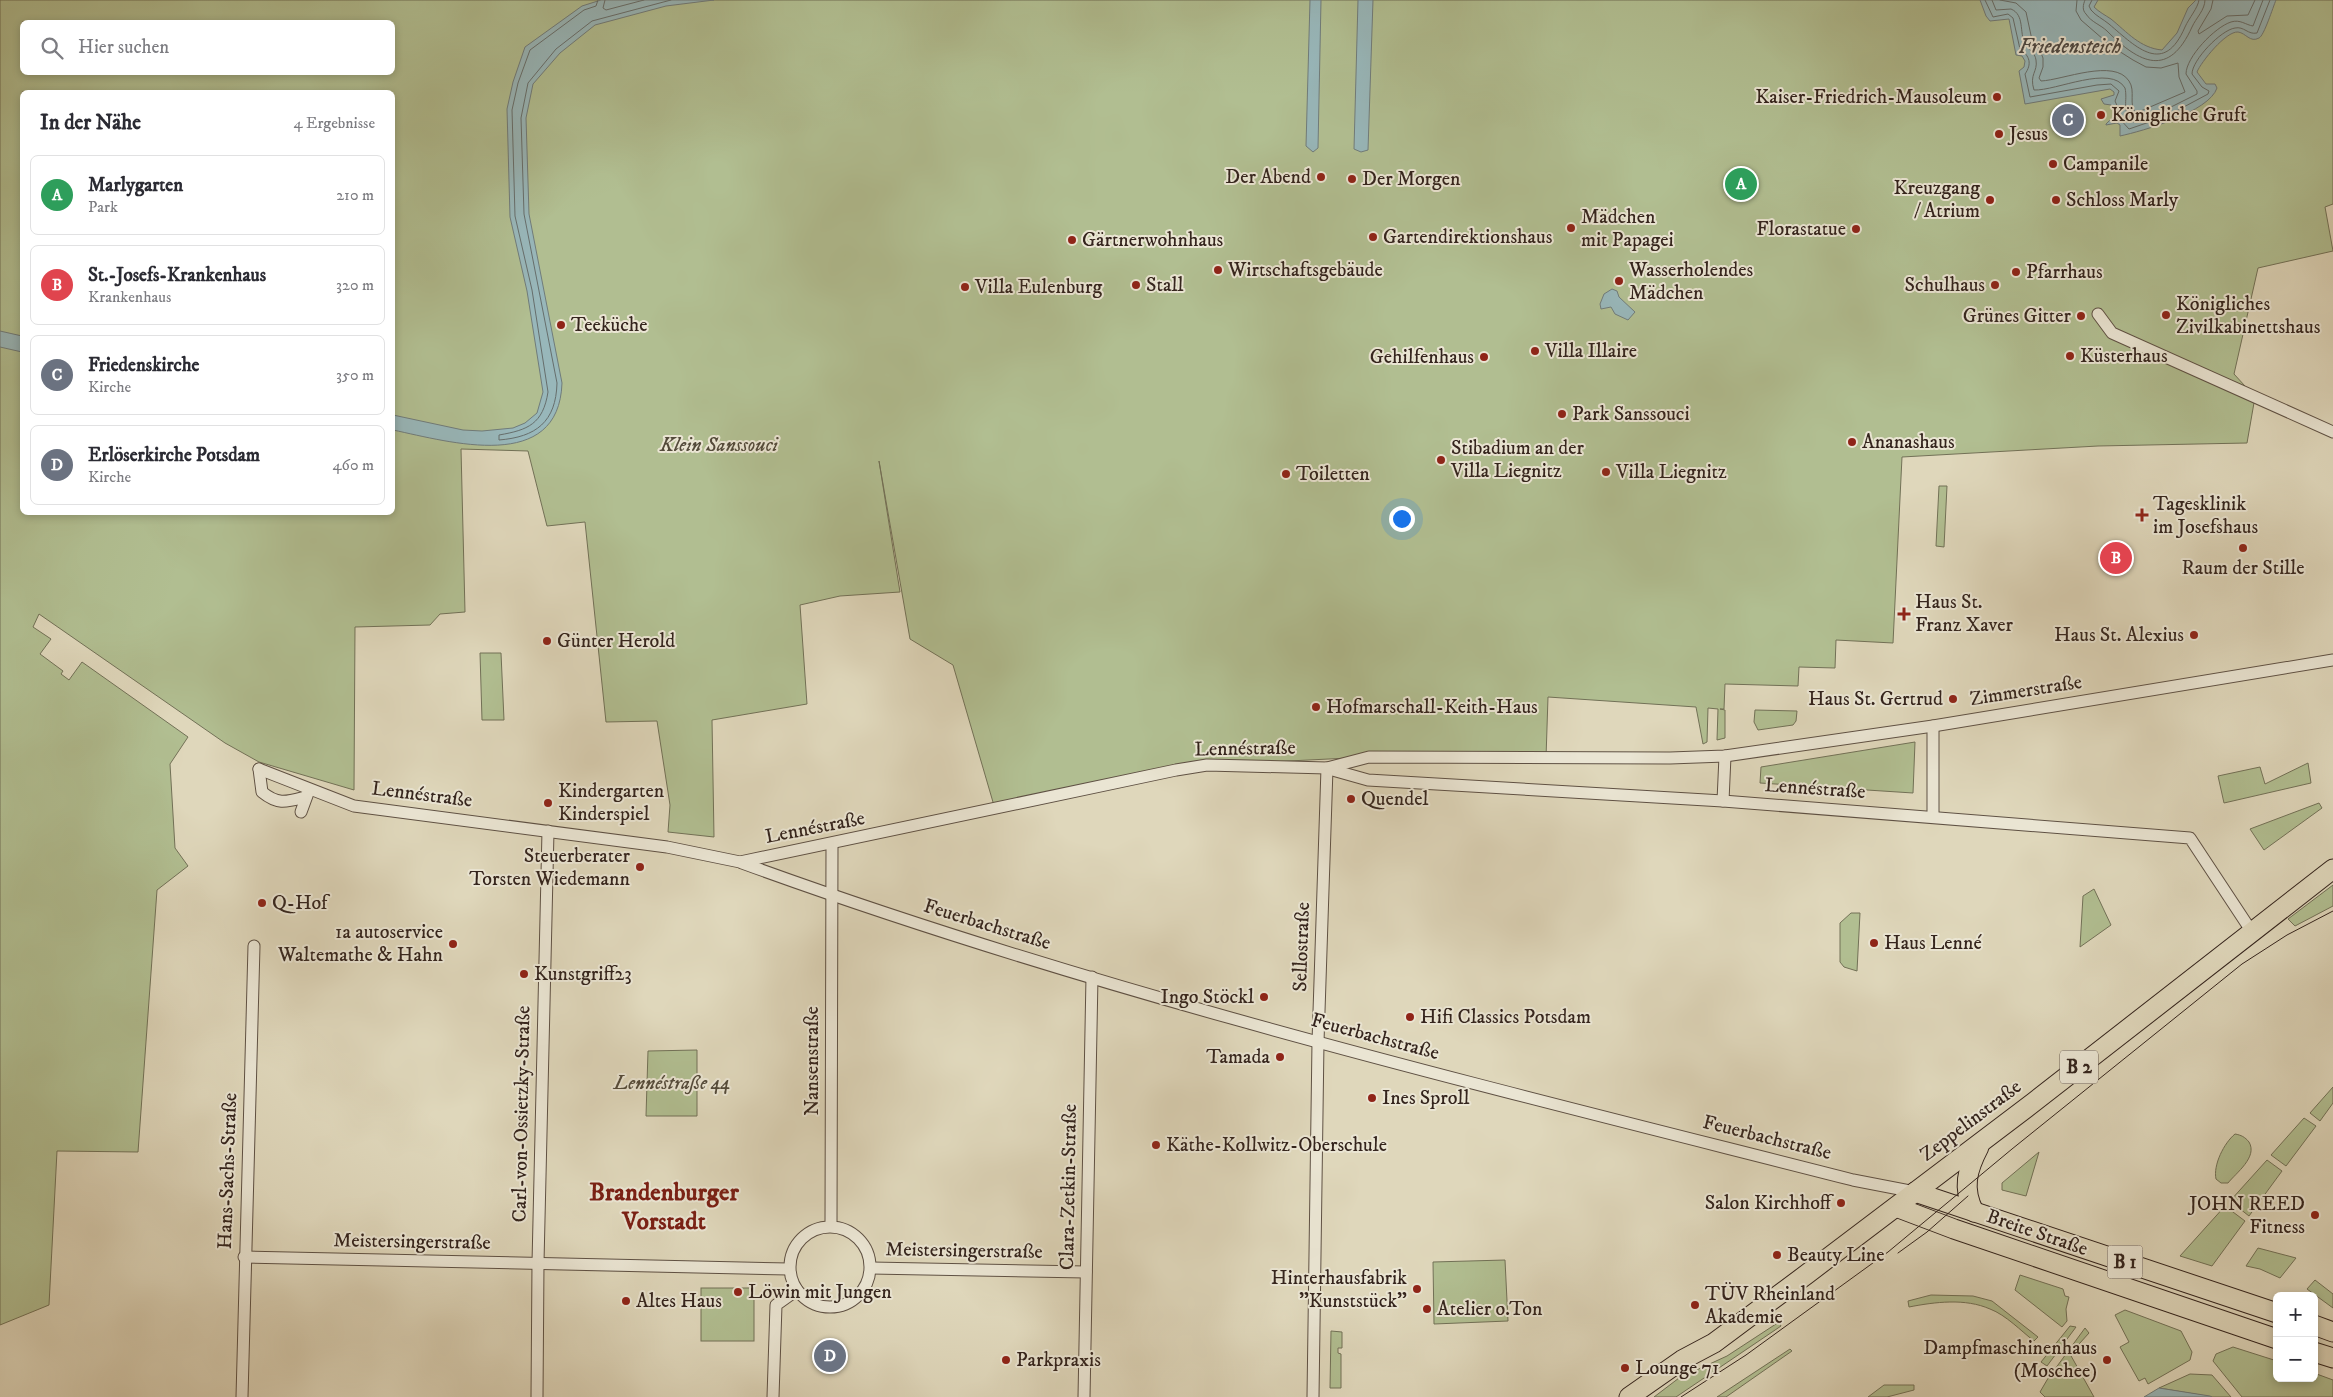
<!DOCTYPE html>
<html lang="de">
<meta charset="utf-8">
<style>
:root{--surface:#fff;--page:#f2f2f3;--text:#2b2b33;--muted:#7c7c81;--line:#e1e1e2;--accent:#8f2418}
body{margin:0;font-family:"IM FELL DW Pica",serif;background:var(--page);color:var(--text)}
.controls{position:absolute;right:15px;bottom:15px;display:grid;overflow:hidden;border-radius:8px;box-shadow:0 2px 8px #0003}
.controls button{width:45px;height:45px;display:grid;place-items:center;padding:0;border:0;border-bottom:1px solid var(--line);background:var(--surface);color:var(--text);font:25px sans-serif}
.you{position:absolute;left:1401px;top:518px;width:18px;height:18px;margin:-12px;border:4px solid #fff;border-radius:50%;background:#1a73e8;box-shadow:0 0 0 8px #1a73e833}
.badge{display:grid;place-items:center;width:32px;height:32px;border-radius:50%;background:var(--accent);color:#fff;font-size:16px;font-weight:700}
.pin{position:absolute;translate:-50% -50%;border:2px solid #fff;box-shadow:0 1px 5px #0006}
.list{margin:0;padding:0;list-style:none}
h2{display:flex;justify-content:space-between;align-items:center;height:65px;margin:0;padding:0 20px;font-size:21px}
h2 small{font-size:16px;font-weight:400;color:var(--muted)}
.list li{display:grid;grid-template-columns:32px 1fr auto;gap:15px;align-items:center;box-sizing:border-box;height:80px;margin:0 10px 10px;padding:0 10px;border:1px solid var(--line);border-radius:8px}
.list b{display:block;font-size:19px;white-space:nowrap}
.list p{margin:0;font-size:16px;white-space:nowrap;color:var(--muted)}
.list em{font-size:16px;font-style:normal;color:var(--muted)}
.icon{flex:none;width:28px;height:28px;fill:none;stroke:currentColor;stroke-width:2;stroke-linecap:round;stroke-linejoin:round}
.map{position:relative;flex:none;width:2333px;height:1397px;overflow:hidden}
.search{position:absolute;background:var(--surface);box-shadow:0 2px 8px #0003;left:20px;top:20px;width:375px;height:55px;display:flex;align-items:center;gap:12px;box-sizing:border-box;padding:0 18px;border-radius:8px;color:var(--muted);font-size:19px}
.panel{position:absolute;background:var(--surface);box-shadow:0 2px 8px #0003;left:20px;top:90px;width:375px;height:425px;border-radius:8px}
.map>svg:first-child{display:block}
</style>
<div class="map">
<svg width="2333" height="1397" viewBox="0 0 2333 1397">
<rect width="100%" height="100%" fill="#dfd7bb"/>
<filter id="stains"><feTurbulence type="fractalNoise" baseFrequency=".004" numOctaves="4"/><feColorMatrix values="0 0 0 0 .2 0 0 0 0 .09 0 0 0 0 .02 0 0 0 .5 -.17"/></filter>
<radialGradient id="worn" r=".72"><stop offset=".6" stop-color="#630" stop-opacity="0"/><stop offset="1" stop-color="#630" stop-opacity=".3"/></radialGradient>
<g fill="#b1be91" stroke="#727157" fill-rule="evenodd">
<path d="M0 0H2333V204L2325 207 2333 251 2258 268 2234 374 2255 397 2247 443 2098 446 1902 457 1893 643 1836 640 1835 668 1799 667 1798 686 1725 684 1724 709H1720L1725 710V738L1717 740 1718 709 1708 708 1707 742 1703 744 1696 707 1548 697 1546 758 1369 757 1208 765 995 809 953 665 910 639 879 461 900 592 840 596 800 605 807 704 712 720 714 837 668 832 670 805 657 721 606 722 585 522 547 526 528 451 461 449 465 612 440 614 430 625 355 627 354 790 259 762 225 743 39 614 33 627 51 639 40 654 63 671 61 674 69 680 82 662 188 737 170 764 175 848 188 866 157 890 138 1152 57 1151 49 1305 0 1325ZM22 22H392V72H22ZM22 92H392V512H22Z"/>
<path d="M1939 486H1947L1944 547 1936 546Z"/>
<path d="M480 653H501L504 720H482Z"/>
<path d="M1755 710 1797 711 1796 721 1793 725 1758 730 1754 722Z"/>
<path d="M1915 742 1913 793 1760 783 1761 767Z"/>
<path d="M2308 763 2311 783 2224 803 2218 776 2260 767 2265 784Z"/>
<path d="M2319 803 2322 808 2264 850 2250 829Z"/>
<path d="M2333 885V906L2295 926 2288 919Z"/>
<path d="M2094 889 2111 925 2080 947 2083 896Z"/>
<path d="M1851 913H1860L1857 971 1844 967 1840 962V923Z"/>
<path d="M697 1050V1116H646L648 1051Z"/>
<path d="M2333 1087V1103L2320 1121 2310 1113Z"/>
<path d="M2304 1118 2316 1126 2286 1166 2271 1155Z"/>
<path d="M2235 1134C2241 1135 2245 1137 2249 1142 2258 1157 2236 1173 2228 1183H2221L2216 1179C2213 1165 2224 1143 2235 1134Z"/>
<path d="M2039 1152 2026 1196 2002 1190V1183Z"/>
<path d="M2267 1160 2282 1171 2249 1216 2230 1201Z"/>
<path d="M2225 1206 2245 1221 2212 1266 2180 1256Z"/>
<path d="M2258 1248 2296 1258 2280 1278 2260 1269 2246 1266Z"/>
<path d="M1505 1260 1508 1321 1434 1324 1433 1262Z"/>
<path d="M2020 1275 2063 1289 2065 1296 2069 1297 2066 1309 2067 1321 2062 1327 2015 1290Z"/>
<path d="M2315 1280 2333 1294V1308L2307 1289Z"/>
<rect x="701" y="1288" width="53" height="53"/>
<path d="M1931 1295 1973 1296 1992 1301 2038 1337 2034 1341C2021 1331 2006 1315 1990 1309 1965 1298 1935 1302 1909 1307L1908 1301Z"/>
<path d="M2125 1310 2181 1331 2192 1352 2190 1360 2148 1384 2145 1378 2139 1381 2120 1347 2129 1342 2115 1315Z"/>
<path d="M1779 1322 1781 1326 1676 1397H1654L1679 1378 1727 1356Z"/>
<path d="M2070 1326 2076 1327 2047 1366 2041 1362Z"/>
<path d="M2085 1328 2089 1333 2070 1354 2094 1397H2045L2040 1392 2047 1380Z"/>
<path d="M1331 1331 1342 1332V1348H1338V1353L1341 1354V1388H1330Z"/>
<path d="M2233 1347 2277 1361V1378H2314V1373L2333 1380V1397H2242L2213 1361 2216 1354Z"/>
<path d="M1790 1349 1792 1351 1726 1397H1717Z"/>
<path d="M2190 1374 2212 1375 2231 1397H2212L2159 1388Z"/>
<path d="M1884 1385H1914V1390L1887 1397H1868Z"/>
</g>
<g fill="#98b7ba" stroke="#707c7b">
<path d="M601 0H714L666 6 595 25 560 53 533 84 526 118 529 214 562 383C559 474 450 442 393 430V415L463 430 482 431 513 428 525 423 537 413 543 392 527 291 510 217 507 109 513 82 525 47 582 6Z"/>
<path d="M1310 0H1321L1318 148 1313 152 1306 146Z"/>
<path d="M1358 0H1373L1368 150 1361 152 1354 149Z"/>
<path d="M1980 0H2098L2094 7C2099 12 2105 15 2111 19 2127 32 2140 48 2162 50L2177 33 2188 8 2196 0H2276C2273 7 2264 36 2259 38 2250 43 2246 33 2238 32 2226 31 2201 62 2197 72L2206 84H2215L2217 88C2209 112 2143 131 2120 136V125L2117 123 2106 125V124L2113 117 2115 111 2111 105 2104 104 2101 99 2114 95V92L2110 89 2025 104 2019 71 2024 67 2025 61 2022 56 2016 55 2009 19 1990 21 1986 16Z"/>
<path d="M1612 289 1617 291 1619 297 1635 312 1628 320 1615 314 1611 307 1601 309 1600 304 1604 294Z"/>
<path d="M0 331 22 336V352L0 347Z"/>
<path d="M2159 1388 2210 1396 2212 1397H2144Z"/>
</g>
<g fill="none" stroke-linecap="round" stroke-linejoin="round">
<g stroke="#666e6c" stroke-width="1">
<path d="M598 0 596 6 584 10 530 50 518 83 512 110 515 216 532 290 548 392C543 424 528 430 499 435V440C536 437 556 422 557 383L524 214 521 118 528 83 556 49 592 21 671 0"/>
<path d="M605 0 603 8 606 10 644 0"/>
<path d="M1985 0 1993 17 2008 14 2013 18 2020 49C2030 56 2032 64 2025 74L2030 97 2097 85 2111 84 2119 91 2115 101 2119 110V118L2129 129 2167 116 2208 94 2209 91 2202 87 2192 74C2192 60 2221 30 2235 28 2244 26 2248 35 2257 33L2270 0"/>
<path d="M1992 0 1996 10 2011 9C2025 15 2019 32 2025 44 2028 50 2035 52 2036 60 2038 72 2029 74 2034 90 2056 91 2111 64 2125 88 2128 101 2121 111 2133 122L2165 110 2197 94V91L2186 74C2186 57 2215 27 2231 22 2240 19 2246 25 2253 26L2263 0"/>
<path d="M2000 0 2016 3 2026 12 2032 40 2039 48 2043 58V67L2039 78 2041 81C2063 80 2114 58 2129 81 2136 91 2128 105 2136 113L2185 92 2179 77 2178 63 2161 68 2146 67 2133 60 2111 46 2081 20 2076 11 2077 0"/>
<path d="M2085 0C2083 5 2082 10 2086 14 2091 22 2101 25 2107 31 2140 64 2169 78 2192 27 2196 18 2205 10 2205 0"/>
<path d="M2092 0 2089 6 2091 10C2096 16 2103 19 2109 24 2137 48 2164 76 2185 27 2189 18 2198 8 2199 0"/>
<path d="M2213 0 2211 9 2198 31 2199 34 2227 16 2248 15 2255 0"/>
</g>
<defs>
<g id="minor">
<path d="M2098 314 2112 333 2333 432"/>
<path d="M1933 726V817"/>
<path d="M259 769 354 806 667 847 740 862 1176 770 1207 765 1327 768 1369 757 1670 758 1725 756 1933 726 2333 660"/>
<path d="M259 769 262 792C278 805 286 802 305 797"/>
<path d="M1329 769 1368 780 1723 801 2190 838 2252 932"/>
<path d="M1723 801 1725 756"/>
<path d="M301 812 308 793"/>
<path d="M742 863C1104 995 1480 1085 1853 1180L1915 1192"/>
<path d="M831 1226 832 845"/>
<circle cx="830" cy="1267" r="40"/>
<path d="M244 1257 789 1269"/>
<path d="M871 1268 1086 1272"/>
<path d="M242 1397 254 946"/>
<path d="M537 1397 538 1263 548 831"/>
<path d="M773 1397 776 1305 797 1290"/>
<path d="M1084 1397 1092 977"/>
<path d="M1313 1397 1318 1042 1327 768"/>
</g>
<g id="primary">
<path d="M1915 1192 2277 1313"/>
<path d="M1896 1207 1954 1229 2277 1339"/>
<path d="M1974 1212C1962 1188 1967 1170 1979 1147"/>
<path d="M2314 1325 2333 1332"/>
<path d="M2314 1352 2333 1358"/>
<path d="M1629 1397 1682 1360 1714 1343 1807 1274 2034 1102 2333 869"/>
</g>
</defs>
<use href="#minor" stroke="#5f5144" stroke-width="13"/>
<use href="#primary" stroke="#34241d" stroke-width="21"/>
<use href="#minor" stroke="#eae5d3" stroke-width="11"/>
<use href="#primary" stroke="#dfd7bb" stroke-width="19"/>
<g stroke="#34241d" stroke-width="1">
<path d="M1898 1253 1927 1232 1968 1196"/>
<path d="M1681 1397 1746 1355 1888 1252 2012 1149 2242 964 2287 935 2333 911"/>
</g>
</g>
<g fill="#8f2418" stroke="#eae5d3" stroke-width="2">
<circle cx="1997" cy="97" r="5"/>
<circle cx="2101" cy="115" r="5"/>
<circle cx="1999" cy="134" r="5"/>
<circle cx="2053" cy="164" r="5"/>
<circle cx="1321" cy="177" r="5"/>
<circle cx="1352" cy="179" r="5"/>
<circle cx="1990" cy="200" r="5"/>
<circle cx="2056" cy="200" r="5"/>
<circle cx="1571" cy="228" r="5"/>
<circle cx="1856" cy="229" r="5"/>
<circle cx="1373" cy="237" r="5"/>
<circle cx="1072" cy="240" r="5"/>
<circle cx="1218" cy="270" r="5"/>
<circle cx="2016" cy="272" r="5"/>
<circle cx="1619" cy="281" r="5"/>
<circle cx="1136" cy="285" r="5"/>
<circle cx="1995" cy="285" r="5"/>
<circle cx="965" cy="287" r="5"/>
<circle cx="2166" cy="315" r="5"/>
<circle cx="2081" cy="316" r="5"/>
<circle cx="561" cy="325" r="5"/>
<circle cx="1535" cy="351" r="5"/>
<circle cx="2070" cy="356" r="5"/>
<circle cx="1484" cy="357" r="5"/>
<circle cx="1562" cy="414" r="5"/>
<circle cx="1852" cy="442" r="5"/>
<circle cx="1441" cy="460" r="5"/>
<circle cx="1606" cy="472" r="5"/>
<circle cx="1286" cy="474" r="5"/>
<path d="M2139.5 507.5h5v5h5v5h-5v5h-5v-5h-5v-5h5z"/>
<circle cx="2243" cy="548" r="5"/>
<path d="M1901.5 606.5h5v5h5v5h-5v5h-5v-5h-5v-5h5z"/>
<circle cx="2194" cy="635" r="5"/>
<circle cx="547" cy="641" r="5"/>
<circle cx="1953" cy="699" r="5"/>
<circle cx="1316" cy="707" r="5"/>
<circle cx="1351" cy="799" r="5"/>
<circle cx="548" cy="803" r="5"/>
<circle cx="640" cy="867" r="5"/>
<circle cx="262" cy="903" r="5"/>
<circle cx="1874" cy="943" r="5"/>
<circle cx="453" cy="944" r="5"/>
<circle cx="524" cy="974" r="5"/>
<circle cx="1264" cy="997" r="5"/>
<circle cx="1410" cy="1017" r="5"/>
<circle cx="1280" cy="1057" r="5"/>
<circle cx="1372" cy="1098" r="5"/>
<circle cx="1156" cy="1145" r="5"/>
<circle cx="1841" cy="1203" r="5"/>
<circle cx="2315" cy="1215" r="5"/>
<circle cx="1777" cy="1255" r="5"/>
<circle cx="1417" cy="1289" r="5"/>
<circle cx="738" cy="1292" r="5"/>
<circle cx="626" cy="1301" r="5"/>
<circle cx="1695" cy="1305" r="5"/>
<circle cx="1427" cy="1309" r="5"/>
<circle cx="1006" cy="1360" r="5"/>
<circle cx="2107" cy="1360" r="5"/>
<circle cx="1625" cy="1368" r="5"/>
</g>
<g text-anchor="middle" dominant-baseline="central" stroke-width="4" stroke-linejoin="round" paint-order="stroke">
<g fill="#eae5d3" stroke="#6b5e54" stroke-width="1">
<rect x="2060" y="1050.5" width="38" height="33" rx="4"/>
<rect x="2107.5" y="1245.5" width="35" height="33" rx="4"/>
</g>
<g font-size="19" font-weight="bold" fill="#34241d">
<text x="2079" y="1067">B 2</text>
<text x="2125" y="1262">B 1</text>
</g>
<g font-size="20" fill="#34241d" stroke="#eae5d3" text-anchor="start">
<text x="1987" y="97" text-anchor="end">Kaiser-Friedrich-Mausoleum</text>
<text x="2111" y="115">Königliche Gruft</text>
<text x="2009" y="134">Jesus</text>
<text x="2063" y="164">Campanile</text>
<text x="1311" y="177" text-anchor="end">Der Abend</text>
<text x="1362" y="179">Der Morgen</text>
<text x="1980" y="188" text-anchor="end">Kreuzgang<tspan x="1980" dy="23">/ Atrium</tspan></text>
<text x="2066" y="200">Schloss Marly</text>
<text x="1581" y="217">Mädchen<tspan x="1581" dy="23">mit Papagei</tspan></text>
<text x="1846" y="229" text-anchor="end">Florastatue</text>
<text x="1383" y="237">Gartendirektionshaus</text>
<text x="1082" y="240">Gärtnerwohnhaus</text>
<text x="1228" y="270">Wirtschaftsgebäude</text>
<text x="1629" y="270">Wasserholendes<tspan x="1629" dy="23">Mädchen</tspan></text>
<text x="2026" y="272">Pfarrhaus</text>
<text x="1146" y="285">Stall</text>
<text x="1985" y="285" text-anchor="end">Schulhaus</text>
<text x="975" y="287">Villa Eulenburg</text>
<text x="2176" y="304">Königliches<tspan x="2176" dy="23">Zivilkabinettshaus</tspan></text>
<text x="2071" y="316" text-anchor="end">Grünes Gitter</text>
<text x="571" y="325">Teeküche</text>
<text x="1545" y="351">Villa Illaire</text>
<text x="2080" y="356">Küsterhaus</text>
<text x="1474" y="357" text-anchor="end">Gehilfenhaus</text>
<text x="1572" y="414">Park Sanssouci</text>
<text x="1862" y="442">Ananashaus</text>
<text x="1451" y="448">Stibadium an der<tspan x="1451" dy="23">Villa Liegnitz</tspan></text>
<text x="1616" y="472">Villa Liegnitz</text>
<text x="1296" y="474">Toiletten</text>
<text x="2153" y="504">Tagesklinik<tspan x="2153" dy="23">im Josefshaus</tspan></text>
<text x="2243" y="568" text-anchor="middle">Raum der Stille</text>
<text x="1915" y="602">Haus St.<tspan x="1915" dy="23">Franz Xaver</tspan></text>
<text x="2184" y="635" text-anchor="end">Haus St. Alexius</text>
<text x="557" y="641">Günter Herold</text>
<text x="1943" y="699" text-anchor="end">Haus St. Gertrud</text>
<text x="1326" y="707">Hofmarschall-Keith-Haus</text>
<text x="558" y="791">Kindergarten<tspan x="558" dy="23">Kinderspiel</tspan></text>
<text x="1361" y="799">Quendel</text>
<text x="630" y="856" text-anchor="end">Steuerberater<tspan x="630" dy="23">Torsten Wiedemann</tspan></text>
<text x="272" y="903">Q-Hof</text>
<text x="443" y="932" text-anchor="end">1a autoservice<tspan x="443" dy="23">Waltemathe &amp; Hahn</tspan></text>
<text x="1884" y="943">Haus Lenné</text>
<text x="534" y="974">Kunstgriff23</text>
<text x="1254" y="997" text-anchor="end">Ingo Stöckl</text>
<text x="1420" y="1017">Hifi Classics Potsdam</text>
<text x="1270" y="1057" text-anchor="end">Tamada</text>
<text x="1382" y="1098">Ines Sproll</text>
<text x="1166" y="1145">Käthe-Kollwitz-Oberschule</text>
<text x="1831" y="1203" text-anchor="end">Salon Kirchhoff</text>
<text x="2305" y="1204" text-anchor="end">JOHN REED<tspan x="2305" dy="23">Fitness</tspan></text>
<text x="1787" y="1255">Beauty Line</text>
<text x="1407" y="1278" text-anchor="end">Hinterhausfabrik<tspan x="1407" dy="23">"Kunststück"</tspan></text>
<text x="748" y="1292">Löwin mit Jungen</text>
<text x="1705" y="1294">TÜV Rheinland<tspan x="1705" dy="23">Akademie</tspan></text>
<text x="636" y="1301">Altes Haus</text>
<text x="1437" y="1309">Atelier o.Ton</text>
<text x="2097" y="1348" text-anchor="end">Dampfmaschinenhaus<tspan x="2097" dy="23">(Moschee)</tspan></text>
<text x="1016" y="1360">Parkpraxis</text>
<text x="1635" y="1368">Lounge 71</text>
</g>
<g font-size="20" font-style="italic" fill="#534a3a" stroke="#eae5d3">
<text x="719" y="445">Klein Sanssouci</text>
<text x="672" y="1083">Lennéstraße 44</text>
</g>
<g font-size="20" fill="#34241d" stroke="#eae5d3">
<text transform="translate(2026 691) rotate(-9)">Zimmerstraße</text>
<text transform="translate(1245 749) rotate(-1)">Lennéstraße</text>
<text transform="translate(1815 789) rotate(4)">Lennéstraße</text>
<text transform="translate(422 795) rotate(7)">Lennéstraße</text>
<text transform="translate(815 828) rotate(-11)">Lennéstraße</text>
<text transform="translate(987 925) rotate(17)">Feuerbachstraße</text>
<text transform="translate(1302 947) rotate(-88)">Sellostraße</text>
<text transform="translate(1375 1037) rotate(15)">Feuerbachstraße</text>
<text transform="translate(812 1061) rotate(-90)">Nansenstraße</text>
<text transform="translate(522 1114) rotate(-89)">Carl-von-Ossietzky-Straße</text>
<text transform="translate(1971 1121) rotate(-37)">Zeppelinstraße</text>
<text transform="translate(1767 1138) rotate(14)">Feuerbachstraße</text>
<text transform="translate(228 1171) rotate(-88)">Hans-Sachs-Straße</text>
<text transform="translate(1069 1187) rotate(-89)">Clara-Zetkin-Straße</text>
<text transform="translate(2037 1233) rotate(19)">Breite Straße</text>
<text transform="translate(412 1242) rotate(1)">Meistersingerstraße</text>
<text transform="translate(964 1251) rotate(1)">Meistersingerstraße</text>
</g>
<g font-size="21" font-style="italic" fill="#4d4944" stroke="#eae5d3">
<text x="2070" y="47">Friedensteich</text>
</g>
<g font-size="25" font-weight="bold" fill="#7a1f14" stroke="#eae5d3">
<text x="664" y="1192">Brandenburger<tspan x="664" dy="29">Vorstadt</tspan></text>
</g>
</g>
<rect width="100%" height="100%" filter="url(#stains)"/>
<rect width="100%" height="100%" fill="url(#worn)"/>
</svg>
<div class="controls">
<button>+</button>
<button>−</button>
</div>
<div class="you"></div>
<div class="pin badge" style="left:1741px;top:184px;background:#2e9e5b">A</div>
<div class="pin badge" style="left:2116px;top:558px;background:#e0444e">B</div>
<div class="pin badge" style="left:2068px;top:120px;background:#6b7280">C</div>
<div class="pin badge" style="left:830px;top:1356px;background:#6b7280">D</div>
<div class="search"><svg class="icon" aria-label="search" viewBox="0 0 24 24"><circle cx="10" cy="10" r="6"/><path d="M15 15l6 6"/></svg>Hier suchen</div>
<section class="panel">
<h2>In der Nähe<small>4 Ergebnisse</small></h2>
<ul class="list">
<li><span class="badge" style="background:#2e9e5b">A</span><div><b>Marlygarten</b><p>Park</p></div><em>210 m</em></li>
<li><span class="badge" style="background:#e0444e">B</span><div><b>St.-Josefs-Krankenhaus</b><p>Krankenhaus</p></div><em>320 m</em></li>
<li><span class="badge" style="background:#6b7280">C</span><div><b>Friedenskirche</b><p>Kirche</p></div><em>350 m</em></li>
<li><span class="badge" style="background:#6b7280">D</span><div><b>Erlöserkirche Potsdam</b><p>Kirche</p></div><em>460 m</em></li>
</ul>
</section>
</div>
